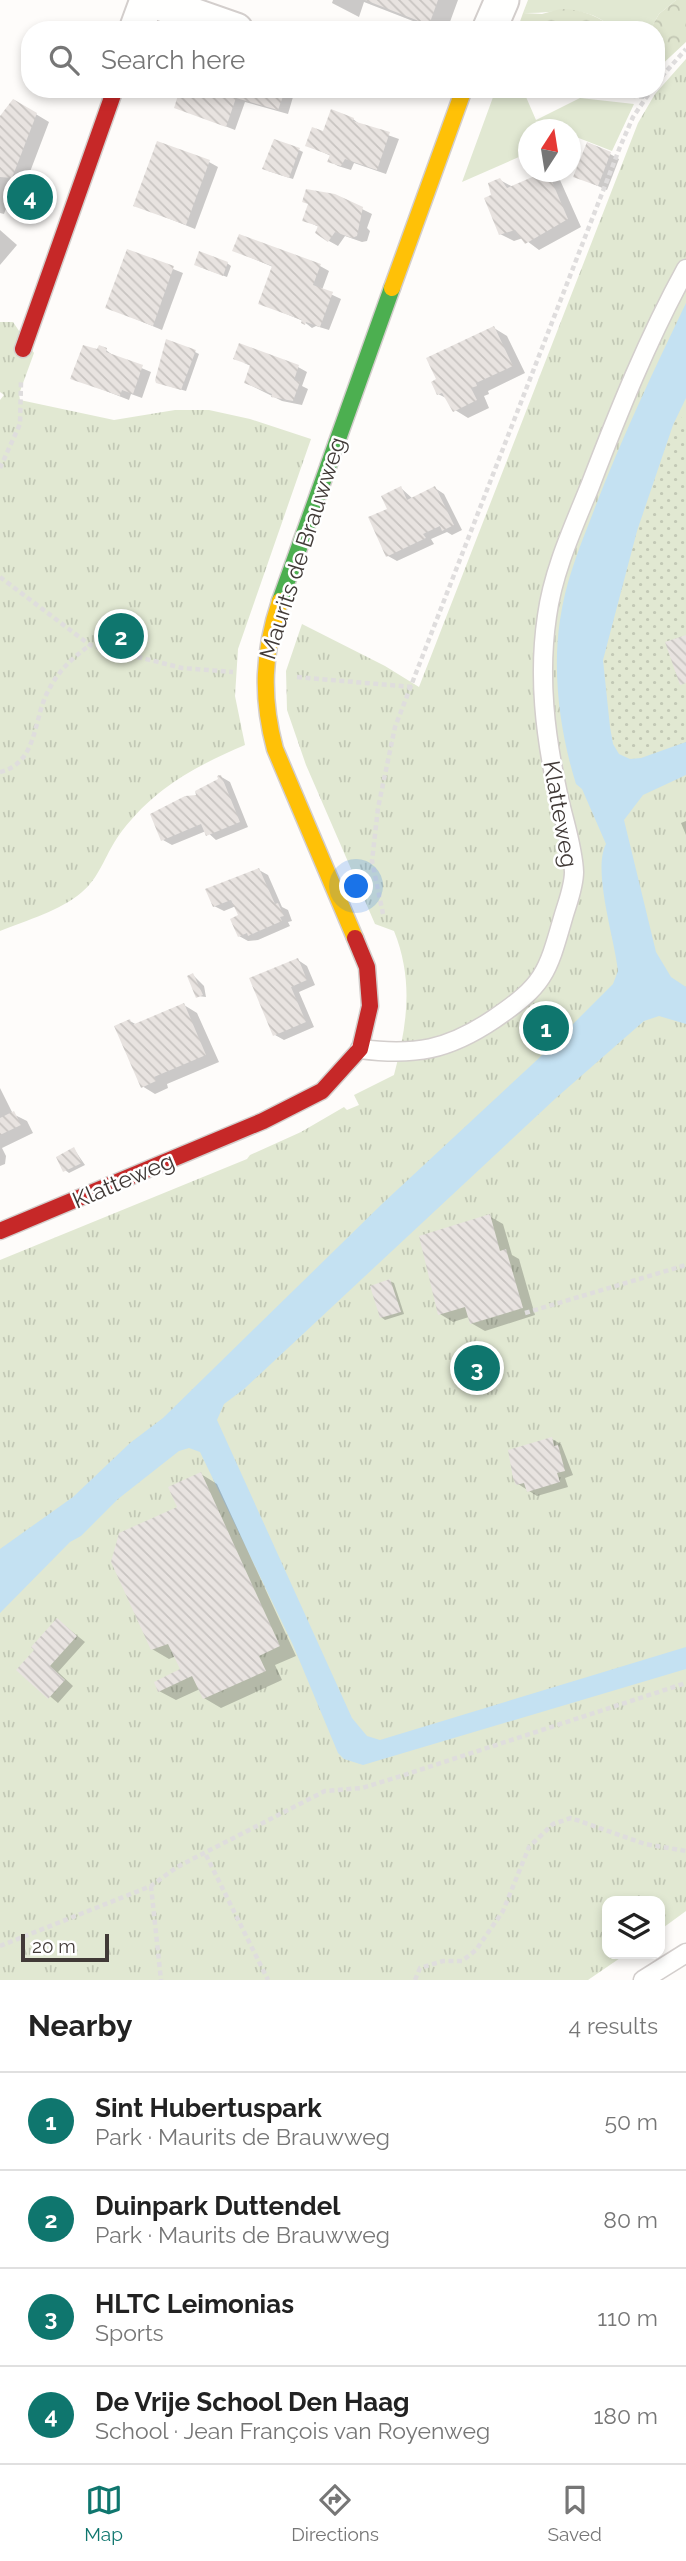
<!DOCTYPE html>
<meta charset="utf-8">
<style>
:root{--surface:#fff;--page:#f6f6f6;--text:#222;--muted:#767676;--line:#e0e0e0;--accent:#0f766e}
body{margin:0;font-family:Raleway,sans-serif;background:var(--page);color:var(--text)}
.controls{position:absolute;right:21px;bottom:21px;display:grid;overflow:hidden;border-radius:14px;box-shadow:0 4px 10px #0003}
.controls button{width:63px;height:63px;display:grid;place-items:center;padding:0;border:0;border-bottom:2px solid var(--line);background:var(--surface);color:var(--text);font:35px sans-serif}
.compass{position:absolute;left:518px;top:119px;width:63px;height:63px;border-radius:50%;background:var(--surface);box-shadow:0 4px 10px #0003;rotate:12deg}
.scale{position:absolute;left:21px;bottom:18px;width:88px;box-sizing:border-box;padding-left:7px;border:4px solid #413a37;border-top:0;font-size:19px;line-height:24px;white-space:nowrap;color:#413a37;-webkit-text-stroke:5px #fff;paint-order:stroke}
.you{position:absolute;left:357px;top:887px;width:24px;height:24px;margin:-18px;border:5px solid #fff;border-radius:50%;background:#1a73e8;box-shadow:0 0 0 10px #1a73e833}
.badge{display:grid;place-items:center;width:46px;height:46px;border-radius:50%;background:var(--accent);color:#fff;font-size:23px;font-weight:700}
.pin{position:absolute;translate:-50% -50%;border:4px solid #fff;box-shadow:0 2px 7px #0006}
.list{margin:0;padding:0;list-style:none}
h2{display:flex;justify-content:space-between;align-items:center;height:91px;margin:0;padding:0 28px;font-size:30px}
h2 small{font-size:23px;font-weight:400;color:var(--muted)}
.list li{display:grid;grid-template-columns:46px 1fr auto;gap:21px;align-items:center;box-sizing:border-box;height:98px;padding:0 28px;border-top:2px solid var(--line)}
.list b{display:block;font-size:26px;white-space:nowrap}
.list p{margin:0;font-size:23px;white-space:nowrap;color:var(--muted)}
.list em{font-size:23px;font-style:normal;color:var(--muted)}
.icon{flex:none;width:38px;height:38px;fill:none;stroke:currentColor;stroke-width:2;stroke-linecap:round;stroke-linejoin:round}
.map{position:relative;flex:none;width:686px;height:1980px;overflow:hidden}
.search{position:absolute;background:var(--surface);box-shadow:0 4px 10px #0003;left:21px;right:21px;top:21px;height:77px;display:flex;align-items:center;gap:18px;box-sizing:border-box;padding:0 24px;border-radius:28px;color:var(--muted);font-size:26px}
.sheet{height:483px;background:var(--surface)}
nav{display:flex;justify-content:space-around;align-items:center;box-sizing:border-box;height:98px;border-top:2px solid var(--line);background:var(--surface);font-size:19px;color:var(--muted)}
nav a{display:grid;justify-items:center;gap:4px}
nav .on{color:var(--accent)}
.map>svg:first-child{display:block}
</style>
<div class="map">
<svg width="686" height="1980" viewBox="0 0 686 1980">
<defs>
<pattern id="forest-crowns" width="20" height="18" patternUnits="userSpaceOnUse" patternTransform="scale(1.75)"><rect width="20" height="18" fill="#dfe5ce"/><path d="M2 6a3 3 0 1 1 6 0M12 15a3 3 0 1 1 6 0" fill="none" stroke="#c1c5b2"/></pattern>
<pattern id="park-tufts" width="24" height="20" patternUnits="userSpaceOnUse" patternTransform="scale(1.75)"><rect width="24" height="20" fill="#e1e8d2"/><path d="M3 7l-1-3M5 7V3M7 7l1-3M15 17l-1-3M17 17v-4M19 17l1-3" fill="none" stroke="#c2c8b5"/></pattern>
<pattern id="garden-dots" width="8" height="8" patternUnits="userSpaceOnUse" patternTransform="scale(1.75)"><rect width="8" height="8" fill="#e1e8d2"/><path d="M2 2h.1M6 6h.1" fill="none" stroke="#c2c8b5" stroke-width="1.8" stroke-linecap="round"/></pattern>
<pattern id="building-back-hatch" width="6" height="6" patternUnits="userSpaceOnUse" patternTransform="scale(1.75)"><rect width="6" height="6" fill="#e8e3e0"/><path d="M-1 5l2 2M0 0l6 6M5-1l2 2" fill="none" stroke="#c8c4c1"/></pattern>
</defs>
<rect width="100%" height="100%" fill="#fefcfa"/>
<g fill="#e1e8d2">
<path d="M528 0H676L659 14 650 30H615C584 1 559 14 523 13Z"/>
<path d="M496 89 523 90 536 120 580 98 634 104 612 151 571 135 570 130H528V153L462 182Z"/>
</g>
<g fill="url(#forest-crowns)">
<path d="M676 0H686V42L656 70V30H650L659 14Z"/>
<path d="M560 9C581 9 600 16 615 30H517L523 13 542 14Z"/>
</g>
<g fill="url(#park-tufts)">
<path d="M686 59V1911L660 1930V1901H607V1954H626L588 1980H0V1260L247 1159 250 1155 301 1132 344 1107 347 1110 359 1105 354 1095 394 1075C407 1025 414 981 394 931L375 924 306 765 287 710 286 671 302 624 385 666 419 687 638 123 655 94Z"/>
<path d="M0 322H13L34 353 19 394 20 400 114 420 175 410H209L250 419 311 439 238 649 235 696 245 745C193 767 150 791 117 838 105 856 99 878 82 892 60 911 27 920 0 931V400L4 395 0 392Z"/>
</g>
<path fill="url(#garden-dots)" d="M678 412 686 425V635L665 642 680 685 686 683V742C663 748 629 774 613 744L603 660 637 531Z"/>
<path fill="#c4e1f2" d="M686 303V398L673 425 637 531 603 660 610 727 613 744 619 754 630 759 641 758 686 742V775L643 795 624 820 656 952 671 977 686 987V1024L659 1016 644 1021 556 1098 244 1389 224 1404 217 1420 352 1718 367 1736 380 1740 686 1647V1669L363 1765 344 1759 338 1753 293 1645 200 1452 189 1448 179 1451 118 1499 81 1536 70 1542 0 1613V1549L73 1497 130 1443 163 1418 383 1203 538 1059 613 984 618 971C615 940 592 870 606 844L582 789 576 784C560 733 552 673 560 620 565 584 578 551 591 518 619 444 652 374 686 303Z"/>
<g fill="#0003">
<path d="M333 0H458L447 30H436L364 2 359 17 332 3Z"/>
<path d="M182 89 284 92 293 97 288 114 245 102 235 130 176 107Z"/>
<path d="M14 101 49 122 25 185 15 184 4 214 0 213V119Z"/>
<path d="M353 119 362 126 399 139 386 174 354 163 351 170 338 166 329 161 331 156 307 145Z"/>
<path d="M299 150 303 152 293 179 268 171Z"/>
<path d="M610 154 619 159 607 190 575 176Z"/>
<path d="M209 162 218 167 195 229 135 205Z"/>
<path d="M547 172 560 180 581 227 539 250 523 238 514 241 500 234 493 196 500 180 513 187Z"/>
<path d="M362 209 372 214 367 228 370 231 367 241 362 242 345 236 338 246 329 241 319 227 304 220Z"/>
<path d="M0 230 17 245 0 265Z"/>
<path d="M128 251 183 273 162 330 107 307Z"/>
<path d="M235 251 320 266 329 271 322 290 341 299 329 330 316 326 312 328 303 321 260 303 273 267Z"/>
<path d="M227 263 231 266 227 277 200 267Z"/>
<path d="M494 328 507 336 525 373 488 391 489 394 484 396 489 408 468 418 455 410 448 399 438 394Z"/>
<path d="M106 350 115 357 151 372 142 398 131 394 129 400 73 378 98 351Z"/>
<path d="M195 352 199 354 186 391 158 383Z"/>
<path d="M244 363 298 367 307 372 302 386 308 389 302 405 282 401 246 383 251 366Z"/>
<path d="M401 488 413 499 435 488 444 494 462 530 452 535 447 532 431 539 434 544 397 561 388 556 390 509Z"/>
<path d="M218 775 230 782 248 827 216 840 206 831 172 845 163 840 199 796 220 780Z"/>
<path d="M686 821V835L681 823Z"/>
<path d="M259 870 268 875 282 907 288 910 292 921 288 922 290 926 258 940 248 941 239 936 240 916 236 906 224 911 214 906Z"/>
<path d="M298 960 307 966 315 985 299 992 314 1027 284 1040 275 1035Z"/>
<path d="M193 975 204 986 206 997 198 996Z"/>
<path d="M184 1005 197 1013 219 1062 167 1084 168 1088 155 1094 142 1086 130 1021 137 1025Z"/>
<path d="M0 1088 13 1114 27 1121 33 1133 2 1148 6 1156 5 1164 0 1166Z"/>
<path d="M74 1149 85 1165 69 1173 65 1170Z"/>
<path d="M489 1216 503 1224 512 1255 519 1259 535 1315 485 1331 471 1323 469 1317 453 1322 440 1314Z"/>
<path d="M390 1281 394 1283 404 1314 385 1320 381 1317Z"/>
<path d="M552 1439 561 1444 573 1475 565 1478 568 1487 537 1496 518 1484Z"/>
<path d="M201 1474 217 1484 296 1656 275 1665 282 1680 221 1708 204 1698 200 1689 176 1700 159 1691 182 1670 176 1656 169 1659 152 1649 179 1508Z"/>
<path d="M58 1620 85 1642 58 1672 73 1686 58 1703 19 1670Z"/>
</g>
<g fill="url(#building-back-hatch)">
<path d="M365 0H438L429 25Z"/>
<path d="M180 89H281L285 91 278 110 236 98 226 127 174 108Z"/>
<path d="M13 99 37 113 12 178 0 177V116Z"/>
<path d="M331 109 354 118 353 121 390 132 377 170 345 159 341 166 327 162 330 155 305 146 312 127 323 131Z"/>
<path d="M274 139 300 148 289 178 262 169Z"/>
<path d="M157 141 210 160 186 225 133 206Z"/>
<path d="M587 142 611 152 598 186 573 177Z"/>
<path d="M544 172H548L568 219 525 244 515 230 499 235 484 198 491 195 488 183 500 178 507 188Z"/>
<path d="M306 189 335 194 363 207 357 236 352 238 335 232 328 242 315 233 318 226 302 221 308 204 302 202Z"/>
<path d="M239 234 321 264 313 285 333 292 320 327 306 322 305 325 301 323 302 320 258 304 272 266 232 251Z"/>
<path d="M127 249 174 266 153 326 105 308Z"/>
<path d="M199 251 228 262 223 276 194 265Z"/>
<path d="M494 326 513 366 476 383 477 386 471 388 477 400 453 412 442 393 437 395 431 382 436 379 426 358Z"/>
<path d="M166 339 196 350 181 390 156 383 155 380Z"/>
<path d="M239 343 299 365 294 380 300 382 293 401 271 397 272 394 244 383 250 365 233 359Z"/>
<path d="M83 345 97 349 99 345 107 348 106 352 143 365 133 394 122 390 120 396 70 379Z"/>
<path d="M401 486 407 500 435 486 454 525 442 531 440 526 423 534 426 538 386 557 368 517 387 509 381 496Z"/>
<path d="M686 635V683L680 685 665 642Z"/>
<path d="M221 775 240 822 206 836 201 824 161 841 150 814 185 796 196 795 195 791 218 779 217 776Z"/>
<path d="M259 868 275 904 278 903 284 916 280 917 282 921 248 936 247 933 238 937 230 919 238 915 231 900 213 907 205 889Z"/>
<path d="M298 958 307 980 291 987 306 1022 273 1036 249 978Z"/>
<path d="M193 973 203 995 196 998 187 976Z"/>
<path d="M184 1003 206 1055 154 1077 156 1081 141 1088 114 1026 130 1019 132 1025Z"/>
<path d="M14 1111 21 1125 0 1135V1118Z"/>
<path d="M74 1147 82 1163 63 1172 56 1157Z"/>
<path d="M490 1214 500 1251 506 1249 523 1308 470 1324 465 1307 438 1315 419 1236Z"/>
<path d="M390 1279 401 1312 380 1318 370 1286Z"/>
<path d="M552 1437 554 1446 558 1445 565 1471 557 1473 560 1482 527 1492 524 1483 516 1485 513 1478 508 1450Z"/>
<path d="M201 1472 280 1646 259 1656 266 1671 203 1699 192 1676 158 1692 154 1682 180 1669 168 1644 151 1650 111 1562 119 1533 177 1507 168 1487Z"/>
<path d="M57 1618 77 1636 50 1666 65 1680 48 1699 16 1670 34 1650 31 1647Z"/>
</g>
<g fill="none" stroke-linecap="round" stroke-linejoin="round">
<defs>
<g id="lane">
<path d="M360 1049C415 1056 448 1050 494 1019 544 985 547 974 563 918 567 904 574 887 574 872 573 846 563 819 558 794 545 735 538 676 547 616 553 571 573 528 590 486 618 413 648 338 686 269"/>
<path d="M643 1980 686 1953"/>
</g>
<g id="street">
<path d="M150 0 236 30"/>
<path d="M136 30 147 0"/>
<path d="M489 30 502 0"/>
</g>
<path id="fast" d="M280 601 392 288"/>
<g id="slow">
<path d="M392 288 464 89"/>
<path d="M280 601C263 652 261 697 275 749L355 938"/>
</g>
<g id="jam">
<path d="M23 349 115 89"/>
<path d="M0 1231 263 1121 322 1091 360 1049 370 1006 367 967 355 938"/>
</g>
</defs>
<use href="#lane" stroke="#d3cecc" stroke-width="21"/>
<use href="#street" stroke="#d3cecc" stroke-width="37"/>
<use href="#fast" stroke="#d3cecc" stroke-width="19"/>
<use href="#slow" stroke="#d3cecc" stroke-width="19"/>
<use href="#jam" stroke="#d3cecc" stroke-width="19"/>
<g stroke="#dfdddd" stroke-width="4.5" stroke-dasharray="5 3.5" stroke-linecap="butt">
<path d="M656 83 686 49"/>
<path d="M563 89 646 97"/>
<path d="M0 468 20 424 21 382"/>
<path d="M0 577 90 645 182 668 233 672"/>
<path d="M297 677 412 687"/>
<path d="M0 772C37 763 33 722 47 693 58 671 71 659 90 645"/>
<path d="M383 914 372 861 378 808 395 727 620 147 633 117 652 89"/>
<path d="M525 1313 686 1265"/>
<path d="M206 1855 268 1980"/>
<path d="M151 1886 161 1980"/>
<path d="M0 1946 151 1886 177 1867 325 1791 362 1788 398 1777 686 1683"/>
<path d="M415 1980 420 1968 443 1961H462L476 1950 503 1911 529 1847 553 1824 571 1818 645 1844 686 1851"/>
</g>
<use href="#lane" stroke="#fffffe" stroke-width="18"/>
<use href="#street" stroke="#fffffe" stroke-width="33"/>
<use href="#fast" stroke="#4caf50" stroke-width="16"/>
<use href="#slow" stroke="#ffc107" stroke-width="16"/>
<use href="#jam" stroke="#c62828" stroke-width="16"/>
</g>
<g text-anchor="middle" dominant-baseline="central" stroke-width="5" stroke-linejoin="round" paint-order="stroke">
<g font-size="23" fill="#413a37" stroke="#fff">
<text transform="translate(302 548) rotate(-72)">Maurits de Brauwweg</text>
<text transform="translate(561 814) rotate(80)">Klatteweg</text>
<text transform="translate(123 1180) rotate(-23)">Klatteweg</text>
</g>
</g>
</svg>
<div class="controls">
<button><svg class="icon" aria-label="layers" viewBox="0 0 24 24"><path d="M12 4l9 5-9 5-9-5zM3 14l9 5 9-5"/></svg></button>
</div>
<svg class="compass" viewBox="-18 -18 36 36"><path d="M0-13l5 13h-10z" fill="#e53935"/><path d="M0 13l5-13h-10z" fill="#767676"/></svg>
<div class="scale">20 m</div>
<div class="you"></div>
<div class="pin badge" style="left:546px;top:1028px">1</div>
<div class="pin badge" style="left:121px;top:636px">2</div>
<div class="pin badge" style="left:477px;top:1368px">3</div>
<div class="pin badge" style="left:30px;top:197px">4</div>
<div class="search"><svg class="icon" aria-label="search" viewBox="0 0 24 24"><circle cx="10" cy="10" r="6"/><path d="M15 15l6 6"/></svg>Search here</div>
</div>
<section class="sheet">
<h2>Nearby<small>4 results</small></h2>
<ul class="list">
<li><span class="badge">1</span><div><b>Sint Hubertuspark</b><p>Park · Maurits de Brauwweg</p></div><em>50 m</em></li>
<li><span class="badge">2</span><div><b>Duinpark Duttendel</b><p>Park · Maurits de Brauwweg</p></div><em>80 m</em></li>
<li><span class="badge">3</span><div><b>HLTC Leimonias</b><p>Sports</p></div><em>110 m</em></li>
<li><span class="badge">4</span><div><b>De Vrije School Den Haag</b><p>School · Jean François van Royenweg</p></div><em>180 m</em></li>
</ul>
</section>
<nav>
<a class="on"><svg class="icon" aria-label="map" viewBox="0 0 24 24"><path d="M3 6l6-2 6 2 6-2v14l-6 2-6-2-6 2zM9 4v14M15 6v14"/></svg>Map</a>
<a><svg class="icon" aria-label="directions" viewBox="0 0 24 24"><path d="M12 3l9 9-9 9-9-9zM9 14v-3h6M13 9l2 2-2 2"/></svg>Directions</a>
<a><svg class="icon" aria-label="saved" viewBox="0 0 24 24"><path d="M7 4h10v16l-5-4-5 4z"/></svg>Saved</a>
</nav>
